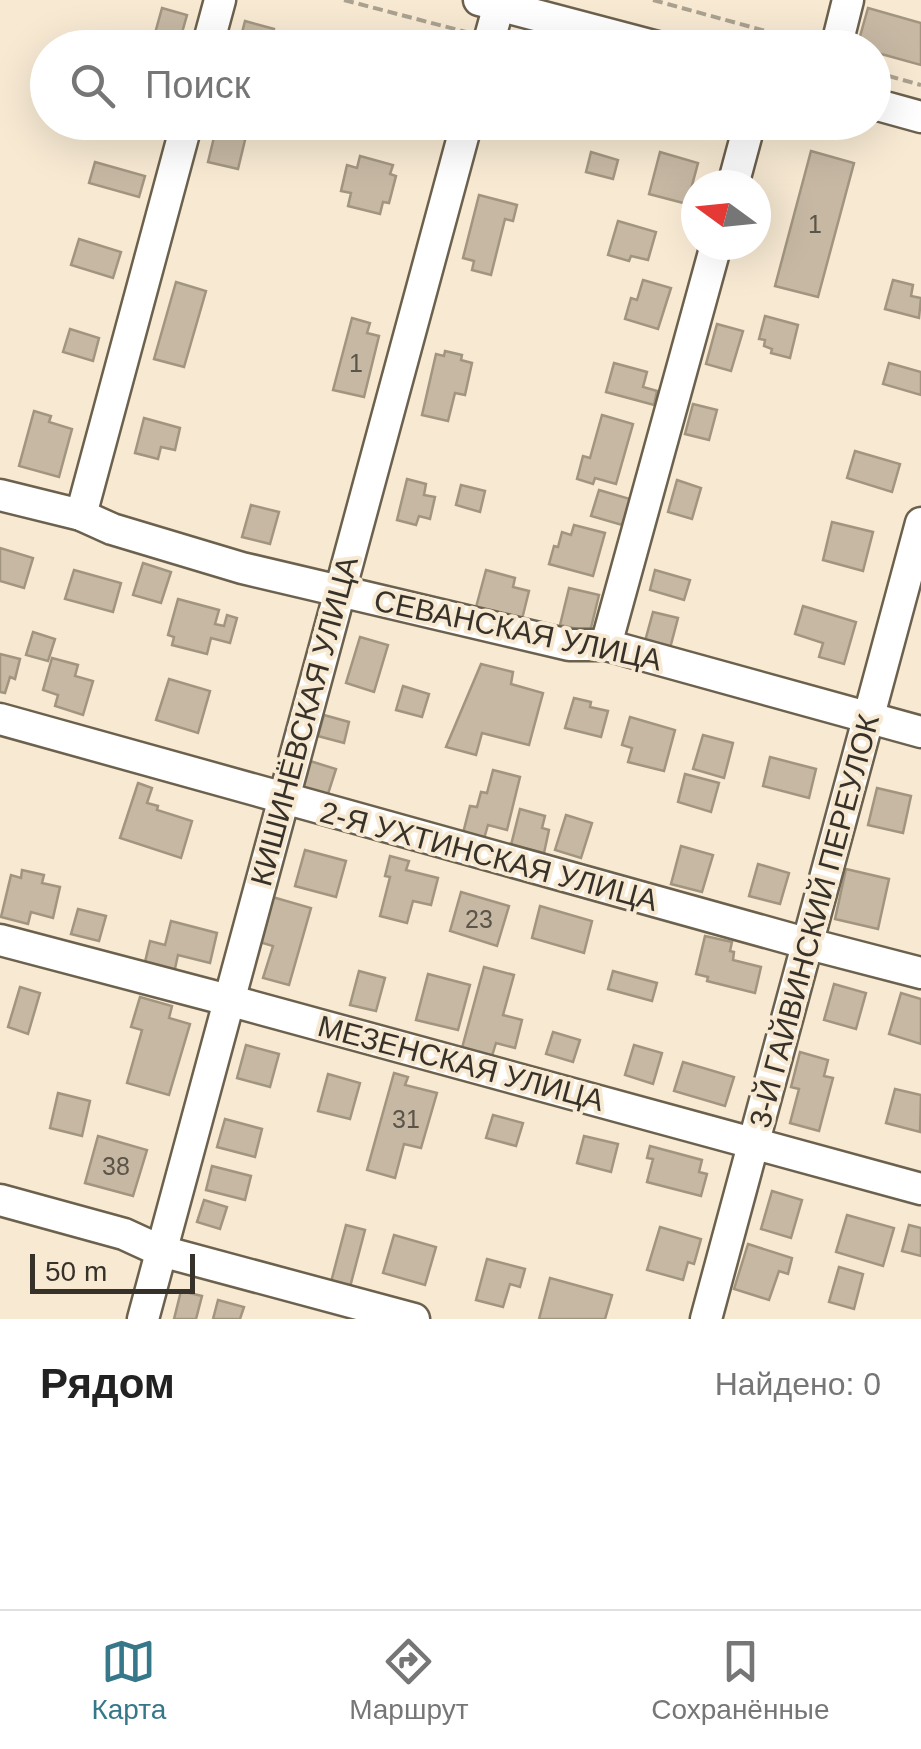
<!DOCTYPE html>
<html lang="ru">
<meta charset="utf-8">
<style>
:root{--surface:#fff;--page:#f2f2f2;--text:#222;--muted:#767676;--line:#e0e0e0;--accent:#367889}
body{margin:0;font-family:Helvetica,sans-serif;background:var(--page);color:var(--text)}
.compass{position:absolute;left:681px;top:170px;width:90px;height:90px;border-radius:50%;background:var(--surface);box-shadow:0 10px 40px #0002;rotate:285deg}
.scale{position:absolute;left:30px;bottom:25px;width:165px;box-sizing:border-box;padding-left:10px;border:5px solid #373229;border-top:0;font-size:28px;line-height:35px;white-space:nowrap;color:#373229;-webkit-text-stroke:8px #f7e9d2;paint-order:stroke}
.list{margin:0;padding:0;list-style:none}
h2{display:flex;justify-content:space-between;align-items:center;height:130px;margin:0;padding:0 40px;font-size:42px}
h2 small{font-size:32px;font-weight:400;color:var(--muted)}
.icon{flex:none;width:55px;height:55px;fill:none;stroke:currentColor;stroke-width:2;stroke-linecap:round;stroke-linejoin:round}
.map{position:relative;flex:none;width:921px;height:1319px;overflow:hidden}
.search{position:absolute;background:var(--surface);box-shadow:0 10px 40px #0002;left:30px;right:30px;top:30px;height:110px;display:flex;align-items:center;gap:25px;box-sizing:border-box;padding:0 35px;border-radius:55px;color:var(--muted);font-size:38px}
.sheet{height:290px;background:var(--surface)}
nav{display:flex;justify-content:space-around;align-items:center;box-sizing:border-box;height:140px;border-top:2px solid var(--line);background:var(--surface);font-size:28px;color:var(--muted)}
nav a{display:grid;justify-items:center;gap:5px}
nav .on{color:var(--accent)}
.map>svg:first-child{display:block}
</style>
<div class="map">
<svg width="921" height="1319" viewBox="0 0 921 1319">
<rect width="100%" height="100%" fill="#f7e9d2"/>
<g fill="#c6b8a3" stroke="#a29580" stroke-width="2.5">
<path d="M162 8 187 15 179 43 154 37Z"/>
<path d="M868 8 921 23V65L874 52V48L857 47Z"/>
<path d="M245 21 274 29 269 48H238Z"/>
<path d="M216 129 246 136 238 169 208 162Z"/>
<path d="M811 151 854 163 818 297 775 286Z"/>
<path d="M591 152 618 160 613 179 586 172Z"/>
<path d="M660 152 698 163 687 204 649 194Z"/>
<path d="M360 156 393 165 390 174 396 176 389 203 383 202 380 214 348 206 351 193 341 191 347 165 357 168Z"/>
<path d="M95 162 145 176 139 197 89 183Z"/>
<path d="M479 195 517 205 513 221 505 219 491 275 472 270 474 261 463 258Z"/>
<path d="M618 221 656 232 648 260 631 256 629 261 608 255Z"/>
<path d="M79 239 121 252 113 278 71 265Z"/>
<path d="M643 280 671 288 658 329 625 319 631 298 637 300Z"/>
<path d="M893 280 913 285 911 296 921 298 919 318 885 309Z"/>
<path d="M176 282 206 291 184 367 154 359Z"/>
<path d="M765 316 798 325 790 358 771 353 772 349 764 346 765 340 759 339Z"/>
<path d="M352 318 370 323 367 333 379 336 364 397 333 390Z"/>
<path d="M717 324 743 331 731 371 706 364Z"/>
<path d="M70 329 99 338 93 361 63 352Z"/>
<path d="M445 351 462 355 461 360 472 363 465 395 455 393 448 421 422 415 436 354 444 356Z"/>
<path d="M614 363 647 372 643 387 657 391 654 405 606 392Z"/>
<path d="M889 363 921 372V395L883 384Z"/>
<path d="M693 404 717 410 709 440 685 434Z"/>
<path d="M34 411 51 416 49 422 72 429 59 477 19 466Z"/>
<path d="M602 415 633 424 616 484 595 478 593 484 577 479 583 456 590 458Z"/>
<path d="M144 418 180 428 175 450 161 447 158 459 135 453Z"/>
<path d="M855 451 900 464 892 492 847 478Z"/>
<path d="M407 479 426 484 424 495 435 497 430 519 419 516 416 525 397 520Z"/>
<path d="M677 480 701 488 692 519 668 512Z"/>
<path d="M461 485 485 491 480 512 456 505Z"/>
<path d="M599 490 630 499 622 525 591 516Z"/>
<path d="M251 505 279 512 270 544 242 537Z"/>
<path d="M832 522 873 532 863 571 823 560Z"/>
<path d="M574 525 605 533 593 576 549 564 554 546 558 547 562 532 571 535Z"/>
<path d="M0 548 33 558 24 588 0 581Z"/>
<path d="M143 563 171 572 161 603 133 595Z"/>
<path d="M74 570 121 583 113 612 65 599Z"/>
<path d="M486 570 515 578 513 587 529 591 521 623 475 611Z"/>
<path d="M655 570 690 580 684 600 650 590Z"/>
<path d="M569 588 599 595 590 632 560 625Z"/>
<path d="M178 599 219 610 215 624 224 626 227 615 237 618 230 643 211 638 207 654 172 645 174 637 168 635Z"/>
<path d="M803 606 856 622 844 664 819 657 823 643 795 634Z"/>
<path d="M653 612 678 618 669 652 644 645Z"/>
<path d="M33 632 55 639 48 661 26 655Z"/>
<path d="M360 637 388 645 374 692 346 683Z"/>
<path d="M0 654 20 659 15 679 10 677 5 693 0 692Z"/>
<path d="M52 658 78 665 75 676 93 681 83 715 55 706 58 695 43 690Z"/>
<path d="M481 664 513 672 511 684 543 693 529 745 482 733 476 755 446 747Z"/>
<path d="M169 679 210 691 198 733 156 720Z"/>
<path d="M403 686 429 694 422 717 396 710Z"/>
<path d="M574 698 591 702 590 707 608 711 601 737 565 728Z"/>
<path d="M324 715 349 722 344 743 318 736Z"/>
<path d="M630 717 675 730 664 771 628 762 632 748 622 745Z"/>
<path d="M703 735 733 743 724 778 693 769Z"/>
<path d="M770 757 816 769 809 798 763 786Z"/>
<path d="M310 761 336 769 327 797 301 789Z"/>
<path d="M493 770 520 777 507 830 488 825 483 842 462 837 470 806 477 807 481 792 487 793Z"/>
<path d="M685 774 719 783 711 812 678 802Z"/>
<path d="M138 783 152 788 147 803 158 806 157 810 192 821 181 858 120 838Z"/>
<path d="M877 788 911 796 903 833 868 825Z"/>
<path d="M520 809 545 816 542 828 549 830 544 853 511 845Z"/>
<path d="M566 815 592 823 581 858 555 850Z"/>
<path d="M681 846 713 855 702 892 671 884Z"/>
<path d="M305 850 346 861 336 897 295 886Z"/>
<path d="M390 856 409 861 406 870 438 878 431 905 413 901 407 923 380 916 390 877 385 876Z"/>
<path d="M758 864 789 873 780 904 749 896Z"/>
<path d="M846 869 889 879 878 929 835 919Z"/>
<path d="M22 870 44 875 42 883 60 887 53 918 31 912 28 924 1 917 11 875 21 878Z"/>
<path d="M461 892 509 906 497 946 450 931Z"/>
<path d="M269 896 311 908 289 985 263 978 273 946 256 941Z"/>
<path d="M540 906 592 921 584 953 532 938Z"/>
<path d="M78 909 106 916 99 941 71 934Z"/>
<path d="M171 921 217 933 210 963 178 955 174 973 144 966 150 941 165 945Z"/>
<path d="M705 936 732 942 730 951 734 952 733 960 761 967 755 993 707 981 708 977 696 974Z"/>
<path d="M484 967 514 975 503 1015 522 1020 515 1048 496 1043 492 1056 462 1048Z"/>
<path d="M359 971 385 978 376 1011 350 1005Z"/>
<path d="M613 971 657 983 652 1001 608 989Z"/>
<path d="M428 974 470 985 458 1030 416 1020Z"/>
<path d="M834 984 866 993 856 1029 824 1020Z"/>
<path d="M20 987 40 993 28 1034 8 1027Z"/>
<path d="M901 993 921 999V1044L889 1034Z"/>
<path d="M140 997 172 1006 169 1018 190 1024 169 1095 127 1083 142 1030 131 1027Z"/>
<path d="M553 1032 580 1040 573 1062 546 1054Z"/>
<path d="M246 1045 279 1054 270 1087 237 1078Z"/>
<path d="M634 1045 662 1053 653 1084 625 1075Z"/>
<path d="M800 1052 828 1060 824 1076 833 1078 819 1131 790 1123 799 1089 791 1087Z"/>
<path d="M683 1062 734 1077 725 1106 674 1091Z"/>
<path d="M394 1073 408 1077 405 1085 437 1093 421 1148 404 1144 395 1178 367 1170Z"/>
<path d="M328 1074 360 1083 350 1119 318 1111Z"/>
<path d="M895 1089 921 1095 920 1132 886 1123Z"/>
<path d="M58 1093 90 1101 82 1136 50 1128Z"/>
<path d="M493 1115 523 1123 516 1146 486 1138Z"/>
<path d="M225 1119 262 1129 255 1157 217 1147Z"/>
<path d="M98 1136 147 1150 133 1196 85 1183Z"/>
<path d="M584 1136 618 1144 611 1172 577 1163Z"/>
<path d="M650 1146 702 1160 699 1172 707 1174 701 1196 647 1182 653 1159 647 1158Z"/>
<path d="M212 1166 251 1176 245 1200 206 1190Z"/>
<path d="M772 1191 802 1200 791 1238 761 1229Z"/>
<path d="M204 1200 227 1207 220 1229 197 1222Z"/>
<path d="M847 1215 894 1228 883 1266 836 1252Z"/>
<path d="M346 1225 365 1230 350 1287 331 1282Z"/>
<path d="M909 1225 921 1228V1256L902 1251Z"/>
<path d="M660 1227 701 1239 694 1264 688 1262 683 1280 647 1270Z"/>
<path d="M394 1235 436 1247 425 1285 383 1273Z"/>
<path d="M748 1244 792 1258 788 1274 779 1271 769 1300 734 1289Z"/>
<path d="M487 1259 525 1269 520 1287 510 1284 503 1307 476 1300Z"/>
<path d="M839 1267 863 1274 854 1309 829 1302Z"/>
<path d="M550 1278 612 1295 605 1319H539Z"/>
<path d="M181 1291 202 1296 196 1319H174Z"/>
<path d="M218 1300 244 1307 240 1319H213Z"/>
</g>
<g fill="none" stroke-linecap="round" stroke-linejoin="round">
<defs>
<g id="minor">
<path d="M479 0 661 48"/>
<path d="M207 48 220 0"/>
<path d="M487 48 499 5"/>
<path d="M836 48 848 0"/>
<path d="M874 104 921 117"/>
<path d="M733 185 750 122"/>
<path d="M0 495 81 515 112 529 242 568 569 645H606L921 732"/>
<path d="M81 515 187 122"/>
<path d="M606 645 716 245"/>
<path d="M0 719 809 944 921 973"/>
<path d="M0 940 228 1000 921 1189"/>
<path d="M0 1200 124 1234 161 1251 414 1319"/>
<path d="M143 1319 467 122"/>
<path d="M706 1319 921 523"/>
</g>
</defs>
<use href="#minor" stroke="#6c614d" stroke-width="35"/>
<g stroke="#aba18f" stroke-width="4" stroke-dasharray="10 5" stroke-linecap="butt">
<path d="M344 0 466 32"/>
<path d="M653 0 813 44"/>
<path d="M874 72 921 85"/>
<path d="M808 122 836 130 838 124"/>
</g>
<use href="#minor" stroke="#fff" stroke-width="30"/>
</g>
<g text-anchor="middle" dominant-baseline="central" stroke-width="8" stroke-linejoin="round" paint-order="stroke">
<g font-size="25" fill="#5b5448">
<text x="815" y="224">1</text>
<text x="356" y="363">1</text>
<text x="479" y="919">23</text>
<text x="406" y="1119">31</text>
<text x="116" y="1166">38</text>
</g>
<g font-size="30" fill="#373229" stroke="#f7e9d2">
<text transform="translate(518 630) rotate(12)">СЕВАНСКАЯ УЛИЦА</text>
<text transform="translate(304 721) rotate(-75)">КИШИНЁВСКАЯ УЛИЦА</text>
<text transform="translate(489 856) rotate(15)">2-Я УХТИНСКАЯ УЛИЦА</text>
<text transform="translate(814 921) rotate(-75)">3-Й ГАЙВИНСКИЙ ПЕРЕУЛОК</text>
<text transform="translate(461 1063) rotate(15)">МЕЗЕНСКАЯ УЛИЦА</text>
</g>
</g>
</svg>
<svg class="compass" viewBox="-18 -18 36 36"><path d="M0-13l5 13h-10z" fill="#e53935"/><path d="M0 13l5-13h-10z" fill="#767676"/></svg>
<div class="scale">50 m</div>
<div class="search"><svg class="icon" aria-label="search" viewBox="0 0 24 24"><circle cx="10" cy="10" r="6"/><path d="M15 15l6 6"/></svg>Поиск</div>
</div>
<section class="sheet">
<h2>Рядом<small>Найдено: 0</small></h2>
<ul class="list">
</ul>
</section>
<nav>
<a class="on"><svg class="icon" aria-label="map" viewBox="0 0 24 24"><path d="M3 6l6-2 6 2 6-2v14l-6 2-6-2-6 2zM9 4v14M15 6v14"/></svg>Карта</a>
<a><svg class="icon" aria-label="directions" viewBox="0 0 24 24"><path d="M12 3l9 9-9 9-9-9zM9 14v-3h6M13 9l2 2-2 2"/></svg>Маршрут</a>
<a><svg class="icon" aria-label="saved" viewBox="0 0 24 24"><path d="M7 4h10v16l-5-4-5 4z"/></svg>Сохранённые</a>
</nav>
